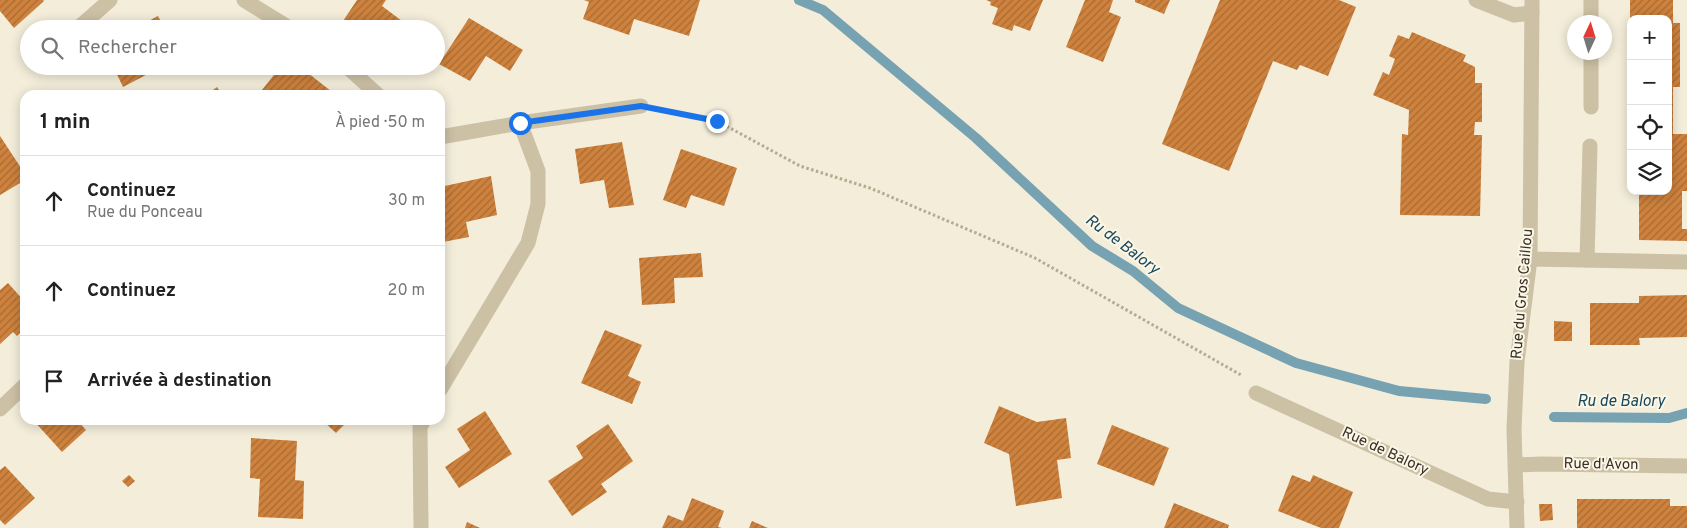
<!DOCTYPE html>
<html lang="fr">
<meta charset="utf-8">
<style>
:root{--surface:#fff;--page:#f2f2f2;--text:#222;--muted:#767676;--line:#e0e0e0}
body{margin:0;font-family:Overpass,sans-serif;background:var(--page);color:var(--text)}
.controls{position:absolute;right:15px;top:15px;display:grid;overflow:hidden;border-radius:10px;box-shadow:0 2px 12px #0003}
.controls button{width:45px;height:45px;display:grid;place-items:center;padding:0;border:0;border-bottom:1px solid var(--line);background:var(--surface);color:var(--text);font:25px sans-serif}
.compass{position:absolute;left:1567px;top:15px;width:45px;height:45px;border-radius:50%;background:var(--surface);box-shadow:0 2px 12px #0003;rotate:4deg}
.stop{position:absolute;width:15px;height:15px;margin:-11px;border:4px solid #1a73e8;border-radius:50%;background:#fff}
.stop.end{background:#1a73e8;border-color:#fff;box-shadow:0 1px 5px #0008}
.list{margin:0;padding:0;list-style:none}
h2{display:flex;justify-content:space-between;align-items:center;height:65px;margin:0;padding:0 20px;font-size:21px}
h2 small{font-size:16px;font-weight:400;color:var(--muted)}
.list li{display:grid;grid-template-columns:32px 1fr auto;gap:15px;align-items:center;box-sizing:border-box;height:90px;padding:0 20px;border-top:1px solid var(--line)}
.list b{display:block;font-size:19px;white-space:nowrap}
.list p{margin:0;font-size:16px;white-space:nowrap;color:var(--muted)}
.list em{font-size:16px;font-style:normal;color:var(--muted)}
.icon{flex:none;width:28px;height:28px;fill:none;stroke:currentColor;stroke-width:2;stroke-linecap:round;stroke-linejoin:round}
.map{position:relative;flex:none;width:1687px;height:528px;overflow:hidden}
.search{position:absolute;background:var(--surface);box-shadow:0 2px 12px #0003;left:20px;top:20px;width:425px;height:55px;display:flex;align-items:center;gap:12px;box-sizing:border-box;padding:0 18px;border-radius:28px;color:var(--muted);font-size:19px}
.panel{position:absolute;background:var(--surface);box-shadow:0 2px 12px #0003;left:20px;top:90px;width:425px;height:335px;border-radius:15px}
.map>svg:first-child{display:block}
</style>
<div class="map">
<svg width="1687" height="528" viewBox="0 0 1687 528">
<defs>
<pattern id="building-hatch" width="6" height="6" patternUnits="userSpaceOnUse" patternTransform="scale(1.25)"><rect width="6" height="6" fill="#ce823d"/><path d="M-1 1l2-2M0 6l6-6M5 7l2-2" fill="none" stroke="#a86b33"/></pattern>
</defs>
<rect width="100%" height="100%" fill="#f3edda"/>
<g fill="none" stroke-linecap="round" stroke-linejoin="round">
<g stroke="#77a2b2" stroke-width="10">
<path d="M799 0 823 10 976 138 1092 246 1133 271 1178 308 1296 363 1399 391 1486 399"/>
<path d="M1554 417 1669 418 1687 413"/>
</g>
</g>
<g fill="url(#building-hatch)">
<path d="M0 0H43L44 1 14 28 0 11Z"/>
<path d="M357 0H386L382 6 402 21 396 29H354L343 21Z"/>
<path d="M584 0H700L689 36 634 19 629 35 583 19 589 2Z"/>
<path d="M986 0H1043L1030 31 1014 25 1012 31 992 24 998 8 990 5 991 2Z"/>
<path d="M1085 0H1113L1109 12 1121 17 1103 62 1066 47Z"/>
<path d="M1135 0H1170L1164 14 1135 2Z"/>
<path d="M1220 0H1339L1356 7 1328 76 1300 65 1297 70 1273 61 1229 171 1162 144Z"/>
<path d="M1630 0H1673V23H1680V87H1673V134H1687V191H1682V229H1687V241L1639 240V191H1668V19H1630Z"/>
<path d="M158 16 165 29H133Z"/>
<path d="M469 18 523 50 510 71 486 56 470 81 439 64Z"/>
<path d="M1412 32 1466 55 1463 61 1475 67V83H1482V122H1475L1474 135H1482L1480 216 1400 215 1402 134 1408 135 1409 110 1373 95 1383 72 1389 75 1395 59 1389 56 1398 35 1409 39Z"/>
<path d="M113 66H163L123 87Z"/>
<path d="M281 66H299L336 95H258Z"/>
<path d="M217 87 222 95H206Z"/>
<path d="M0 136 25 174V180L0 195Z"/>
<path d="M622 142 634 205 609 208 604 180 580 184 575 149Z"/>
<path d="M681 149 737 168 724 206 691 195 686 208 663 200Z"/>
<path d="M491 176 497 215 466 222 469 237 443 242 440 227V187Z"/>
<path d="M701 253 703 277 674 278 675 303 642 305 639 258Z"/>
<path d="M8 283 25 302V328L17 336 13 332 0 344V290Z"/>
<path d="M440 295H442L445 320 440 321Z"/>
<path d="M1687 295V337L1639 338 1640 345H1590V303H1639V296Z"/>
<path d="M1554 321 1572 322V341H1554Z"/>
<path d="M605 330 642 345 628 376 641 382 632 404 581 383Z"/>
<path d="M999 406 1037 422 1066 418 1071 458 1057 460 1062 498 1016 506 1009 454 984 443Z"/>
<path d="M485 411 512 454 459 488 445 467 470 450 457 429Z"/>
<path d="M33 420H77L86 430 62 452Z"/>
<path d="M322 420H349L336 433Z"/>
<path d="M608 424 633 461 601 484 607 492 572 516 548 481 583 458 576 446Z"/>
<path d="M1112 425 1169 448 1154 486 1097 464Z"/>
<path d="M251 438 297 441 295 480 304 481 303 519 258 517 260 479 250 478Z"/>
<path d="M5 466 35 498 5 525 0 520V470Z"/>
<path d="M129 475 135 481 128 487 122 481Z"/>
<path d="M1292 475 1310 482 1313 475 1353 492 1339 528H1321L1278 511Z"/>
<path d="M692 498 724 511 718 527 722 528H662L668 515 683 521Z"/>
<path d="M1577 499H1670V506H1687V528H1577Z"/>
<path d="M1174 503 1229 525 1228 528H1164Z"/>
<path d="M1539 504H1552L1553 520 1540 521Z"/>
<path d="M752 521 768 528H749Z"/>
<path d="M467 522 480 528H465Z"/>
</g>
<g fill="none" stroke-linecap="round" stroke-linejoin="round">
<path stroke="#b8aa8f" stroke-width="3" stroke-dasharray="2.5 2.5" stroke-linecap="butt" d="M664 111 717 121 800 166 870 188 1035 258 1241 375"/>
<g stroke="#ccc0a5" stroke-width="15">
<path d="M244 0 291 29"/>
<path d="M1476 0 1514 15 1532 13"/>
<path d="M1591 0V22"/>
<path d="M77 29 110 0"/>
<path d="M1591 52V107"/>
<path d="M346 66 378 95"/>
<path d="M440 137 520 123 641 106"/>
<path d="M1530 259 1687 262"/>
<path d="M1587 260 1590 146"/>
<path d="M440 390 528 243 538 204V171L520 123"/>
<path d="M1256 393 1488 499 1517 502"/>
<path d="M0 409 25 385"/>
<path d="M1516 465 1541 464 1687 466"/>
<path d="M421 528 420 427 424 420"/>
<path d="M1517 528 1514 429 1517 362 1530 259 1532 0"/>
</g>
</g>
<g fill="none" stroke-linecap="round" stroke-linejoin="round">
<path stroke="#1a73e8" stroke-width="6" d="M520 123 641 106 717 121"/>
</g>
<g text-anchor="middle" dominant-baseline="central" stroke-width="4" stroke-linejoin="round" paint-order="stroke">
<g font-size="15" fill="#373027" stroke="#fbf6e6">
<text transform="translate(1523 294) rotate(-85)">Rue du Gros Caillou</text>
<text transform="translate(1385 452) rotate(25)">Rue de Balory</text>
<text transform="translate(1601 465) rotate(1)">Rue d'Avon</text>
</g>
<g font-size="16" font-style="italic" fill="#19485c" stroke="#fbf6e6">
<text transform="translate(1122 245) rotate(37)">Ru de Balory</text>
<text x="1621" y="402">Ru de Balory</text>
</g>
</g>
</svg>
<div class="controls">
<button>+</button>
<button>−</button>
<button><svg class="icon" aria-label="locate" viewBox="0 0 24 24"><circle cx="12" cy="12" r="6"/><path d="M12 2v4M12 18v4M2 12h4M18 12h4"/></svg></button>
<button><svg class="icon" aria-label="layers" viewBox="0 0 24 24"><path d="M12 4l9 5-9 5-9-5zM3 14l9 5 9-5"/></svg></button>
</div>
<svg class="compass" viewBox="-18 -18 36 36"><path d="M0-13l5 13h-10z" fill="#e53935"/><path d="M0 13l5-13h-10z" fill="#767676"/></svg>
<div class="stop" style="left:520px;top:123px"></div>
<div class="stop end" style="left:717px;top:121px"></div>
<div class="search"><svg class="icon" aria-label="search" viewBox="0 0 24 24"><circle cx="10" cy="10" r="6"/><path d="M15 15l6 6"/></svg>Rechercher</div>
<section class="panel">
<h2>1 min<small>À pied · 50 m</small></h2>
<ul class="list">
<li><svg class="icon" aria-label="ahead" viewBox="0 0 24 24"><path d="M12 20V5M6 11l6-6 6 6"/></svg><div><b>Continuez</b><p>Rue du Ponceau</p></div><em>30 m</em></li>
<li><svg class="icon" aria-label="ahead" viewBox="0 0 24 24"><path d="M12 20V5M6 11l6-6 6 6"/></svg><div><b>Continuez</b></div><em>20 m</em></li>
<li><svg class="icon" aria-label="arrive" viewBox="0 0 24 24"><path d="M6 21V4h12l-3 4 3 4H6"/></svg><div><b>Arrivée à destination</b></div></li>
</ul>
</section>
</div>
